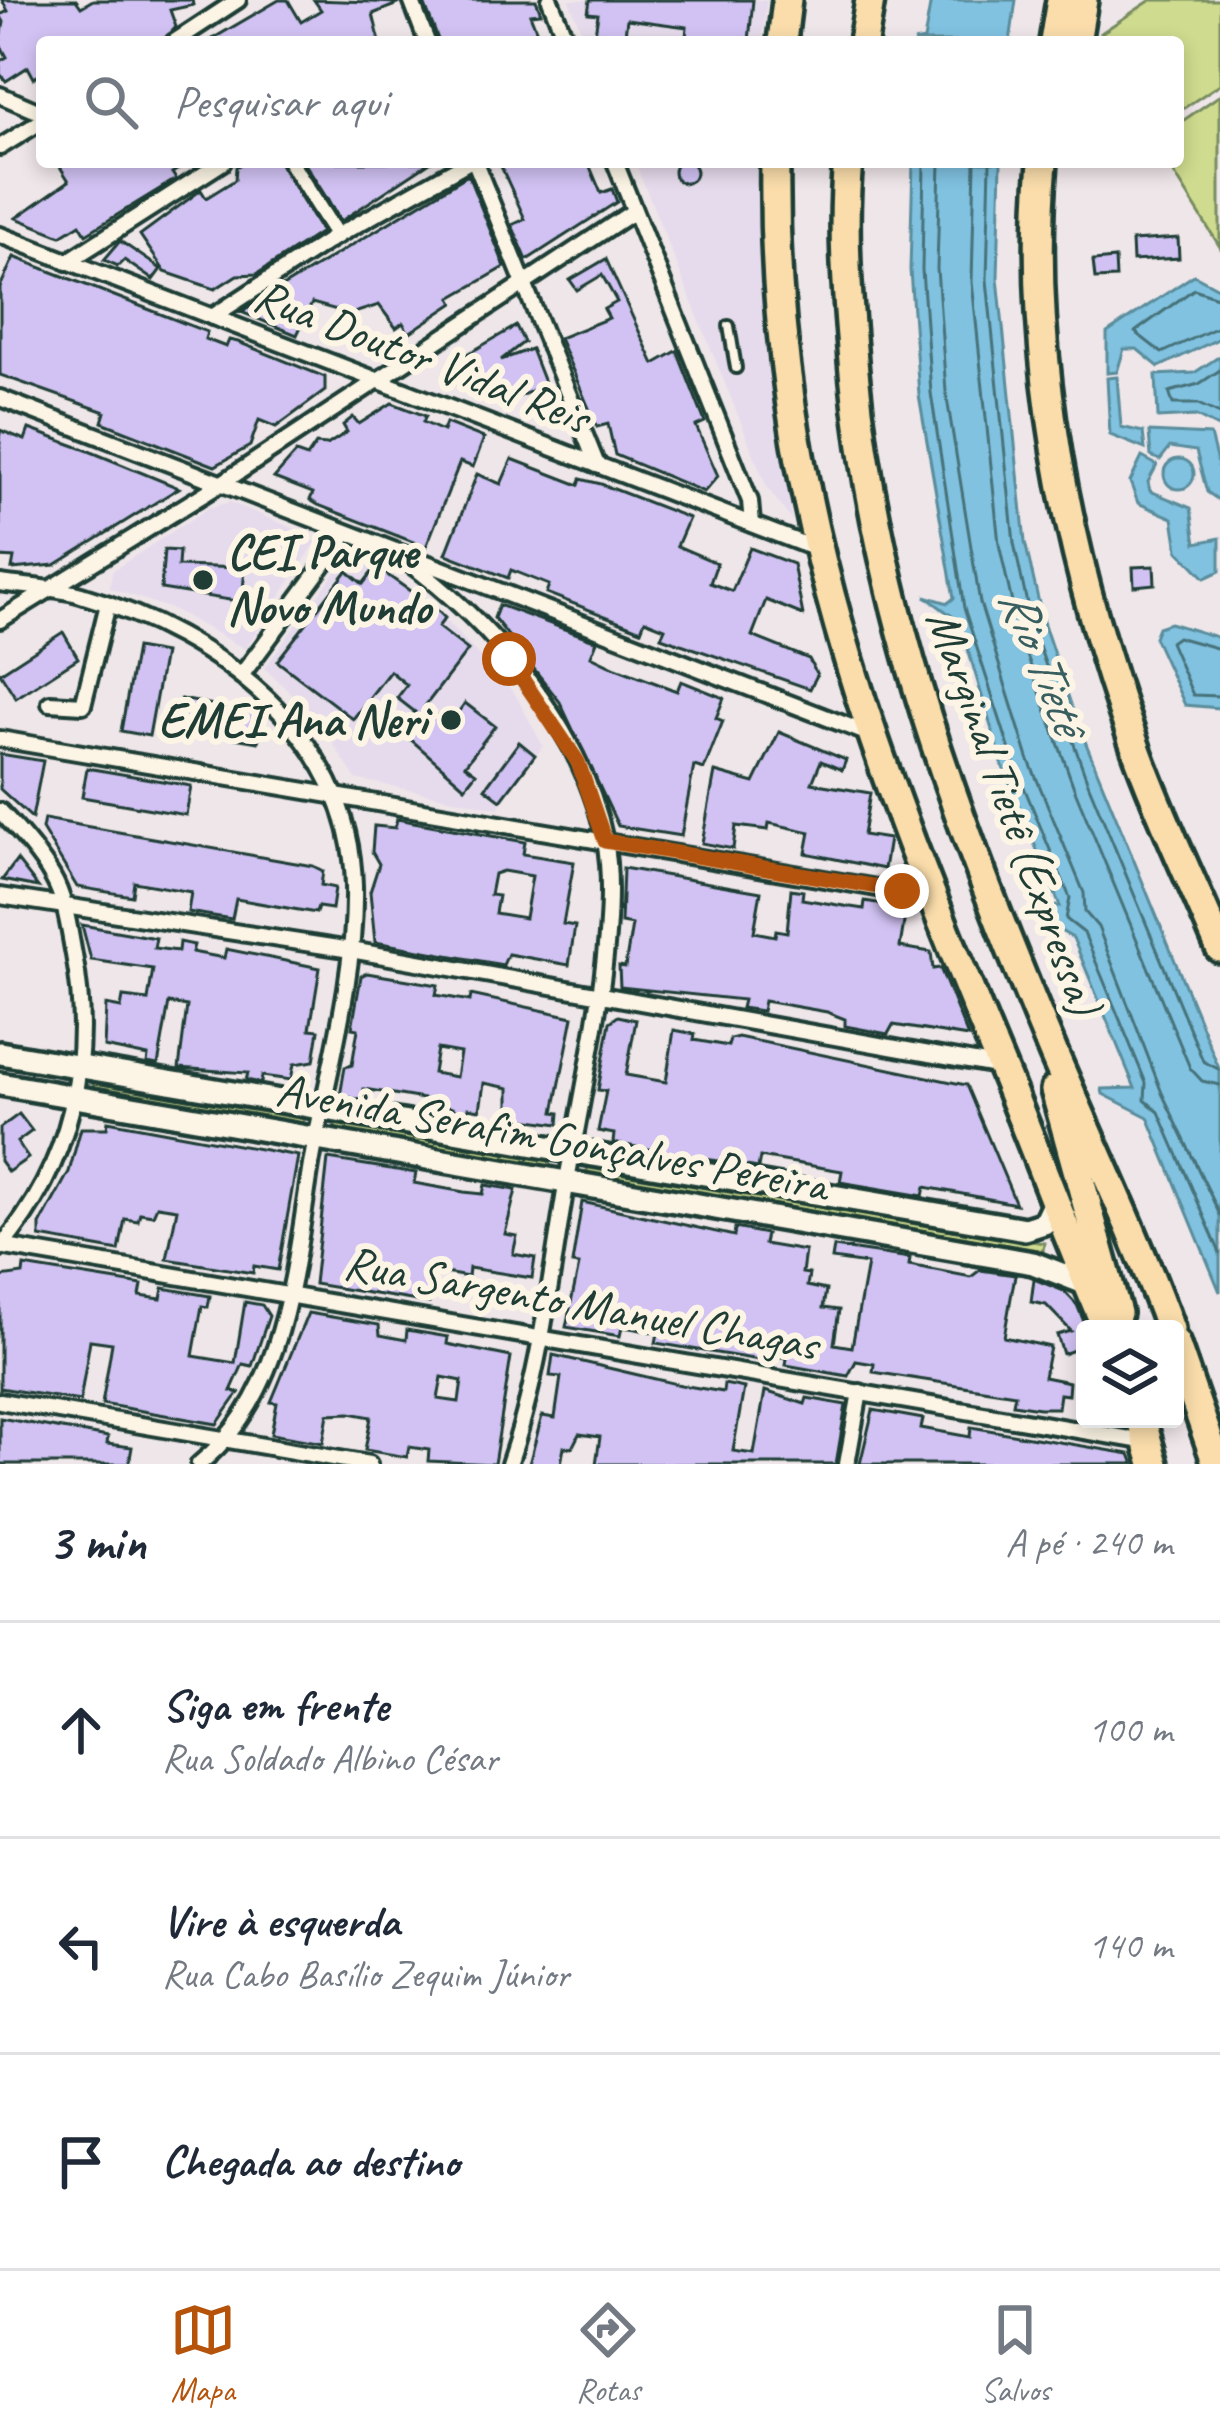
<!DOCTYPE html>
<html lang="pt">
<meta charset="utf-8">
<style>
:root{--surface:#fff;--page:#f6f6f7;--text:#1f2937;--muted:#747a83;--line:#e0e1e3;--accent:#b45309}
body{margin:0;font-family:Caveat,sans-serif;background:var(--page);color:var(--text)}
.controls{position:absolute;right:36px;bottom:36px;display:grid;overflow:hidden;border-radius:12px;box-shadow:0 6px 18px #0003}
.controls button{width:108px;height:108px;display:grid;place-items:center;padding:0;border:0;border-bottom:3px solid var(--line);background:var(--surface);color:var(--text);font:60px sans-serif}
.stop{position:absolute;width:36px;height:36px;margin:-27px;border:9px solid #b45309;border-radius:50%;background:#fff}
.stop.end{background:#b45309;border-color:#fff;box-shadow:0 3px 12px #0008}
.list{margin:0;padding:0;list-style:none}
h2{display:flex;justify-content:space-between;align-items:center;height:156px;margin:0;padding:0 48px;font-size:51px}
h2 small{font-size:39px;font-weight:400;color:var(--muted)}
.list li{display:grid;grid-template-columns:78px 1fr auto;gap:36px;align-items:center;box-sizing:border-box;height:216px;padding:0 48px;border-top:3px solid var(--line)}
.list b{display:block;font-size:45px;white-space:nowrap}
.list p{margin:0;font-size:39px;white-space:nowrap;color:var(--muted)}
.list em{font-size:39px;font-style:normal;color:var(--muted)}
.icon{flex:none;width:66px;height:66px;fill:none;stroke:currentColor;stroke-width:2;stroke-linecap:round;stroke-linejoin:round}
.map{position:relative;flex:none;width:1220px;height:1464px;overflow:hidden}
.search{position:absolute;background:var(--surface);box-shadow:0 6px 18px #0003;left:36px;right:36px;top:36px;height:132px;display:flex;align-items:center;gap:30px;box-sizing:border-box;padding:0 42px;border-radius:12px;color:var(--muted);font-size:45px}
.sheet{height:804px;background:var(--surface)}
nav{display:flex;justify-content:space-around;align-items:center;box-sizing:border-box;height:168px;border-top:3px solid var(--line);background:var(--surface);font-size:33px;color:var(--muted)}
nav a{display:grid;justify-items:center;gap:6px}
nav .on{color:var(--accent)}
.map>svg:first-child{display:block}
</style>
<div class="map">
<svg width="1220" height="1464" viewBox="0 0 1220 1464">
<rect width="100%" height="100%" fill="#efe6e9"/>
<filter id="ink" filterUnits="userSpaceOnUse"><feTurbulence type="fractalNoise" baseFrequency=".00833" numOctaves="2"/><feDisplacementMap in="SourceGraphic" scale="24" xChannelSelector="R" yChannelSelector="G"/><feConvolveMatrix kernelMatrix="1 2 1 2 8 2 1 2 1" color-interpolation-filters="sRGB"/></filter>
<g filter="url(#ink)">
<g fill="#e6dbec">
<path d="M569 0H767L762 42H586Z"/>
<path d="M635 162H757L762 297 792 521 767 487Z"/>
<path d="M230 502 312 536 316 543 245 649 174 610 110 588 112 571 208 508Z"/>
<path d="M349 554 436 610 515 694 543 746 498 808 356 779 314 715 264 668Z"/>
</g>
<g fill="#cfdb8e" stroke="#778c61" stroke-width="3">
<path d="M1151 0H1220V84L1178 112V42H1106L1101 33Z"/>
<path d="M1220 95V247L1167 162H1178V124Z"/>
<path d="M94 1080 304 1117 303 1125 93 1088Z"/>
<path d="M336 1122 550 1160 549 1168 335 1130Z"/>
<path d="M588 1167 1044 1243 1043 1251 586 1174Z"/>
</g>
<g fill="#81c2e1" stroke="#5a8d9c" stroke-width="3">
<path d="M931 0H1016L1010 42H914L924 40Z"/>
<path d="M913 162H1001L998 278 1025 542 1044 625 1076 719 1220 1071V1292L1148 1117 1103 1094 1102 1089 1135 1088 1073 938 1048 924 1042 907 1060 906 1003 767 960 622 925 596 948 603 954 598 919 395 910 270Z"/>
<path d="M1194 275 1220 289V338L1159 367 1137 349H1124L1117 372 1107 373V333Z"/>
<path d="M1220 356V428L1196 416 1158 418 1156 375 1194 373Z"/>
<path d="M1117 377 1121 427 1143 432 1145 449 1110 435 1107 378Z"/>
<path d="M1149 432 1210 435 1220 474V501L1207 492 1196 451 1170 447 1160 460 1151 456Z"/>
<path d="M1142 457 1157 465 1148 482 1150 491 1191 508 1196 543 1220 538V571L1205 578 1178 550 1173 518 1138 503 1130 482Z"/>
<circle cx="1179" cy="474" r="15"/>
<path d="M1170 623 1220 638V708L1185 705 1154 637 1158 627Z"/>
</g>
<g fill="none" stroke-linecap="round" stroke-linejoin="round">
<g stroke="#467279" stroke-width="3">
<path d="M924 162 922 270 931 393 964 608 1014 763 1070 898 1066 919 1084 933 1146 1083 1145 1100 1159 1112 1220 1253"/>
<path d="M940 162 937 269 946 392 980 603 1028 758 1084 893 1085 912 1098 927 1162 1093 1220 1215"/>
<path d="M975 162 972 282 999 544 1018 630 1074 788 1190 1068 1202 1081 1220 1085"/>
<path d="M990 162 987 280 1014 543 1032 627 1088 783 1203 1061 1220 1070"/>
<path d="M1220 298 1194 289 1135 332 1162 353 1220 326"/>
<path d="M1220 370 1199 384 1169 392 1173 404H1198L1220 414"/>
<path d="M1220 649 1177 637 1170 642 1193 695 1220 696"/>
</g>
</g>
<g fill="#d1c2f3" stroke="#1f3d34" stroke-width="3" fill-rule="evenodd">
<path d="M2 0H76L81 7 93 0H192L193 5 170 10 176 27 163 42H42V73L34 78 28 67 6 81 0 74V61L7 57 0 44 4 22 0 15 8 11Z"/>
<path d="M279 0H288L301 22 321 10 314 0 400 3 373 14 380 42H207Z"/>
<path d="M423 0H536L541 13 530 14 541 42H439Z"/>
<path d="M590 0H753L749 41 686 37 687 27 627 19 624 42H601L594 40 598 14 588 13Z"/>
<circle cx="685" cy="172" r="11"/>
<path d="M57 162H190L172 173 176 179 86 234 80 224 61 236 16 218 69 181Z"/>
<path d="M244 162H279L321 232 257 274 237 275 215 289 165 272 140 235 201 190 206 198 235 180 236 167Z"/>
<path d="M304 162H430L341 221Z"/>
<path d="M499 162H588L601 193 612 189 617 202 527 260 512 225 525 219Z"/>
<path d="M468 175 505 267 451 298 454 303 409 333 403 323 396 328 379 305 351 314 312 303 297 335 241 312Z"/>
<path d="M1178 238 1179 258 1133 261 1132 241Z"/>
<path d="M120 241 161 269 153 280 124 260 118 266 104 260Z"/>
<path d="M14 257 207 332 205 339 226 347 229 340 238 342 325 377V391L276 427 259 420 250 446 215 466 102 422 105 412 0 375V287Z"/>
<path d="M606 259 654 364 677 351 705 422 696 426 718 476 704 492 615 455 608 424 597 427 559 338 609 318 604 309 617 302 602 275 577 290 570 280Z"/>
<path d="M1115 259 1116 278 1095 279 1093 261Z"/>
<path d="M516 326 524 342 501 360 531 349 545 385 504 403 449 381 455 366 476 374 466 355Z"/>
<path d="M557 402 560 413 551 420 527 411Z"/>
<path d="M392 403 426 416 423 422 443 431 446 423 484 438 473 467 460 462 426 547 318 505 310 500 313 493 274 478 296 453 307 457 316 444 327 445 347 432 343 425 353 417 359 424Z"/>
<path d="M29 429 89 451 179 488 55 565 12 569 14 558 0 557V430L25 440Z"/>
<path d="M512 459 579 485 581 479 601 484 689 518 677 546 717 563 710 583 732 591 750 548 793 564 803 615 766 600 752 636 809 659 817 675 810 689 661 637 665 628 645 620 641 630 546 593 549 585 511 570 508 578 446 554 477 474 501 484Z"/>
<path d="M164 550 179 551 178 566 245 568 242 602 161 589Z"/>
<path d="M1154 566 1155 584 1134 586 1133 567Z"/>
<path d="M376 567 437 610 445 618 438 627 468 650 425 706 449 725 465 703 495 726 465 765 476 773 465 787 400 730 415 712 397 698 407 685 390 671 353 719 277 661 347 571 363 584Z"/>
<path d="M499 605 597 641 591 656 616 668 677 691 681 681 724 698 716 718 723 721 704 769 694 766 681 836 618 826 560 702 494 618Z"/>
<path d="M63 632 78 658 16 698 0 673Z"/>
<path d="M136 648 164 653 149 736 121 731Z"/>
<path d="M181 699 263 714 258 742 176 728Z"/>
<path d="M779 732 846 760 842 770 821 761 812 783 870 793 863 835 889 839 884 869 806 853 810 832 769 823 768 830 736 826 733 849 702 843 715 772 754 783Z"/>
<path d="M519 742 535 755 501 800 485 788Z"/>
<path d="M0 754 43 761 32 818 0 789Z"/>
<path d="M87 768 191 786 186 815 82 797Z"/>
<path d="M44 819 313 866 323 871 321 885 335 888 332 909 318 907 316 913 236 899 232 919 188 912 191 892 134 882 132 896 77 887 42 829Z"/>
<path d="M397 819 525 842 523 854 574 862 563 924 575 926 569 965 508 954 503 965 375 942 370 892 379 864 372 852 374 826 395 828ZM503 871 532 876 525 918 495 913 498 896 490 895 494 874Z"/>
<path d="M17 860 38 887 2 880Z"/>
<path d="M623 868 761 892 754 932 775 936 776 930 787 932 791 889 803 891 802 899 844 906 864 909 865 901 894 906 892 914 905 916 900 947 931 952 933 969 940 968 968 1037 893 1025 888 1034 845 1026V1019L827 1012 764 1001 762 1011 741 1008 743 1000 620 987 619 966 625 967 632 925 621 923Z"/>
<path d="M82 925 156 938 154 948 178 951 179 942 194 945 192 952 224 958 226 949 320 968 310 1029 319 1030 314 1061 294 1064 291 1080 262 1076 261 1083 246 1080 248 1073 179 1068 187 1006 169 1003 158 1065 147 1063 148 1056 104 1047 106 1005 121 1008 123 997 148 1000 153 969 91 960Z"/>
<path d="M367 973 438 985 436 995 470 1001 471 995 573 1017 554 1112 560 1113 559 1124 509 1117V1088L484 1083 480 1110 468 1108 466 1118 453 1116 454 1109 435 1101 364 1089 362 1100 340 1096 345 1067 352 1065 358 1029 352 1028 361 976ZM437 1049 460 1053 456 1077 433 1073Z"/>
<path d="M618 1016 636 1020 626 1075 666 1082 674 1030 695 1034 694 1040 728 1046 730 1039 738 1037 966 1085 1016 1204 925 1187 923 1196 840 1182 842 1171 760 1157 758 1168 613 1143 614 1134 598 1131 606 1091 598 1090 610 1022Z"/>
<path d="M19 1114 32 1131 17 1142 28 1158 8 1172 0 1161V1128Z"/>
<path d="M108 1121 298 1156 278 1270 254 1266 253 1273 167 1259 177 1209 157 1206 153 1215 140 1213 138 1221 125 1219 119 1251 40 1237V1225L69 1172 81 1128H107Z"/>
<path d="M328 1159 416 1173 414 1183 464 1192 483 1194 485 1185 516 1190 505 1234 517 1236 513 1254 535 1258 532 1278 469 1268 468 1277 433 1271 429 1303 314 1284Z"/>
<path d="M582 1202 734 1236 735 1228 766 1234 764 1244 805 1251 802 1273 809 1274 807 1286 826 1290 823 1308 839 1310 834 1344 852 1347 867 1264 832 1259 834 1247 910 1258 909 1265 971 1277 980 1270 1015 1275 1004 1337 1050 1347 1044 1377 1069 1382 1068 1395 1060 1394 1058 1408H1039L1013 1404 1015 1394 873 1372 874 1364 856 1361 848 1376 786 1365 787 1358 766 1354 765 1361 656 1343 658 1333 630 1328 622 1327 620 1336 566 1327 579 1265 572 1264Z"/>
<path d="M24 1266 142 1285 140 1296 161 1299 163 1288 210 1296 208 1307 202 1306 193 1356 235 1363 245 1302 262 1305 269 1316 252 1366 243 1364 231 1391 239 1393 217 1424 102 1404 112 1343 90 1340 80 1401 0 1388V1277L23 1274Z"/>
<path d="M1034 1279 1064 1291 1077 1305 1087 1329 1085 1346 1063 1354 1057 1335 1071 1331 1046 1305 1031 1302Z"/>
<path d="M308 1313 379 1325 380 1335 406 1340 407 1330 448 1337 447 1344 511 1357 494 1464 428 1461 429 1450 409 1447 407 1457 365 1450 371 1417 350 1413 328 1414 323 1443 271 1434 277 1403 271 1402ZM442 1377 462 1381 459 1402 438 1399Z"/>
<path d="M553 1355 681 1385 723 1392 724 1384 744 1388 733 1451 754 1454 765 1391 805 1404 807 1398 846 1405 836 1464H596L600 1437 579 1434 572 1448 564 1447 561 1464H529L542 1416 555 1418 561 1377 550 1376Z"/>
<path d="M873 1410 923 1419 921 1428 970 1437 971 1427 1130 1454 1134 1464H860Z"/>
<path d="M0 1418 108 1437 107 1444 132 1447 129 1464H0Z"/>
</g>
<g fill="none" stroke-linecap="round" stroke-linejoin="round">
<defs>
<path id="lane" d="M729 326 736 368"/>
<g id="street">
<path d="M411 0 427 42"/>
<path d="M550 0 567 42"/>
<path d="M174 42 238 0"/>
<path d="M0 95 42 113"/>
<path d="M0 147 42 121"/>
<path d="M290 162 337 236"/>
<path d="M475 162 597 465"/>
<path d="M615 162 750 501 752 524"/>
<path d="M0 235 816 549"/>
<path d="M67 262 223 162"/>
<path d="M212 317 333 238 468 162"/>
<path d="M0 398 869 734"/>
<path d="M401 557C492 623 582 726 605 841 622 926 581 1097 566 1186 550 1279 540 1375 509 1464"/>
<path d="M0 583C27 587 55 587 81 595 215 634 351 734 354 886 356 979 327 1074 311 1165 294 1269 286 1395 199 1464"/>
<path d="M0 620 222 483 634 211"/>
<path d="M243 673 346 534"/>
<path d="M50 703 83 705 108 604"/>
<path d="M0 739 930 897"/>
<path d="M0 811C18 830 39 853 52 876 66 900 69 929 74 955 94 1061 71 1165 0 1248"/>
<path d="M0 896 351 950 1002 1067"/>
<path d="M0 1246 1148 1442"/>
<path d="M0 1401 369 1464"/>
<path d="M847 1464 860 1392"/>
</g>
<g id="secondary">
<path d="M0 1053 1025 1229 1044 1223 1055 1200"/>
<path d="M0 1084 1033 1263 1087 1284"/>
</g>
<g id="highway">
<path d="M782 42 787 0"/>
<path d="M863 42 870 0"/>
<path d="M1054 42 1061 0"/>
<path d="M1076 42 1083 0"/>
<path d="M775 162C770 498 875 763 1001 1066 1037 1153 1069 1242 1107 1329"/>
<path d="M848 162C841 230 848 303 854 372 876 611 961 831 1053 1052 1092 1144 1136 1235 1170 1329"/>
<path d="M1043 162C1026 358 1069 561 1135 746 1159 814 1192 881 1220 948"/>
<path d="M1055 1090 1117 1313"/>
<path d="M1175 1343 1217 1464"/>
<path d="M1141 1419 1154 1464"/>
</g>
</defs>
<use href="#lane" stroke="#1f3d34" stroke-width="16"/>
<use href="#street" stroke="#1f3d34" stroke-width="22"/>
<use href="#secondary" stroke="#1f3d34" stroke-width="30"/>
<use href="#highway" stroke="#1f3d34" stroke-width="36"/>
<use href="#lane" stroke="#fcf5e5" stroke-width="8"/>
<use href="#street" stroke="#fcf5e5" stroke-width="14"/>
<use href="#secondary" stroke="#fcf5e5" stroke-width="21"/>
<use href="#highway" stroke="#faddab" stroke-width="27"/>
</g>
</g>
<g fill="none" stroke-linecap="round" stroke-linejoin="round" filter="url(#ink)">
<path stroke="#b45309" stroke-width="15" d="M509 659 578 762 605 841 902 891"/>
</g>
<g fill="#1f3d34" stroke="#fcf5e5" stroke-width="4.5">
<circle cx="203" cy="580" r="12"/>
<circle cx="451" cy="720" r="12"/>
</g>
<g text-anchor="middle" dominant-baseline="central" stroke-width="12" stroke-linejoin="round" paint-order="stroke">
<g font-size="48" fill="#1f3d34" stroke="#fcf5e5">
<text transform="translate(422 356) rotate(21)">Rua Doutor Vidal Reis</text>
<text transform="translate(1014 812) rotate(70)">Marginal Tietê (Expressa)</text>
<text transform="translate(552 1137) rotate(10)">Avenida Serafim Gonçalves Pereira</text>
<text transform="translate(581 1303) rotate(10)">Rua Sargento Manuel Chagas</text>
</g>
<g font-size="48" font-weight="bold" fill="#1f3d34" stroke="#fcf5e5" text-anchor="start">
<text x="227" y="552">CEI Parque<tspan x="227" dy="55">Novo Mundo</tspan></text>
<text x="427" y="720" text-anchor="end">EMEI Ana Neri</text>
</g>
<g font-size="51" font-style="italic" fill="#385e5f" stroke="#fcf5e5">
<text transform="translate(1043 660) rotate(68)">Rio Tietê</text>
</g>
</g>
</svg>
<div class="controls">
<button><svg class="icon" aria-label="layers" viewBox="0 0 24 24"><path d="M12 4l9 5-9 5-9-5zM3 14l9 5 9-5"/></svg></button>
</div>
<div class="stop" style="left:509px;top:659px"></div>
<div class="stop end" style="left:902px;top:891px"></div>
<div class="search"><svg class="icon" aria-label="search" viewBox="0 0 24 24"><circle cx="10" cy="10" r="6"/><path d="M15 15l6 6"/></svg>Pesquisar aqui</div>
</div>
<section class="sheet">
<h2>3 min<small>A pé · 240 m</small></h2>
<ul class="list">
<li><svg class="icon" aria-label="ahead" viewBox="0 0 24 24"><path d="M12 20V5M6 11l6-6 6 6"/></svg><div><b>Siga em frente</b><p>Rua Soldado Albino César</p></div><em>100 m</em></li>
<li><svg class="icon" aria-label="left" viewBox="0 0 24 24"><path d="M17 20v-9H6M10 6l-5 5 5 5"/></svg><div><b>Vire à esquerda</b><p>Rua Cabo Basílio Zequim Júnior</p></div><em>140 m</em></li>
<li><svg class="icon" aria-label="arrive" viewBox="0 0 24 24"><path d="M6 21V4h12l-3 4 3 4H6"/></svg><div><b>Chegada ao destino</b></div></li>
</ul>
</section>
<nav>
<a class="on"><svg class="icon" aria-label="map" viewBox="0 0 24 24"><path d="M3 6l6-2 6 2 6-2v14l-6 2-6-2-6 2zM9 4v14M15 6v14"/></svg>Mapa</a>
<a><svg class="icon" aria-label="directions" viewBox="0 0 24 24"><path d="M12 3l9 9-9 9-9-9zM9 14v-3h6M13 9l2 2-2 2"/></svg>Rotas</a>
<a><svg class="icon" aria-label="saved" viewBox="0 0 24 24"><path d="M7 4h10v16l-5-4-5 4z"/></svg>Salvos</a>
</nav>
